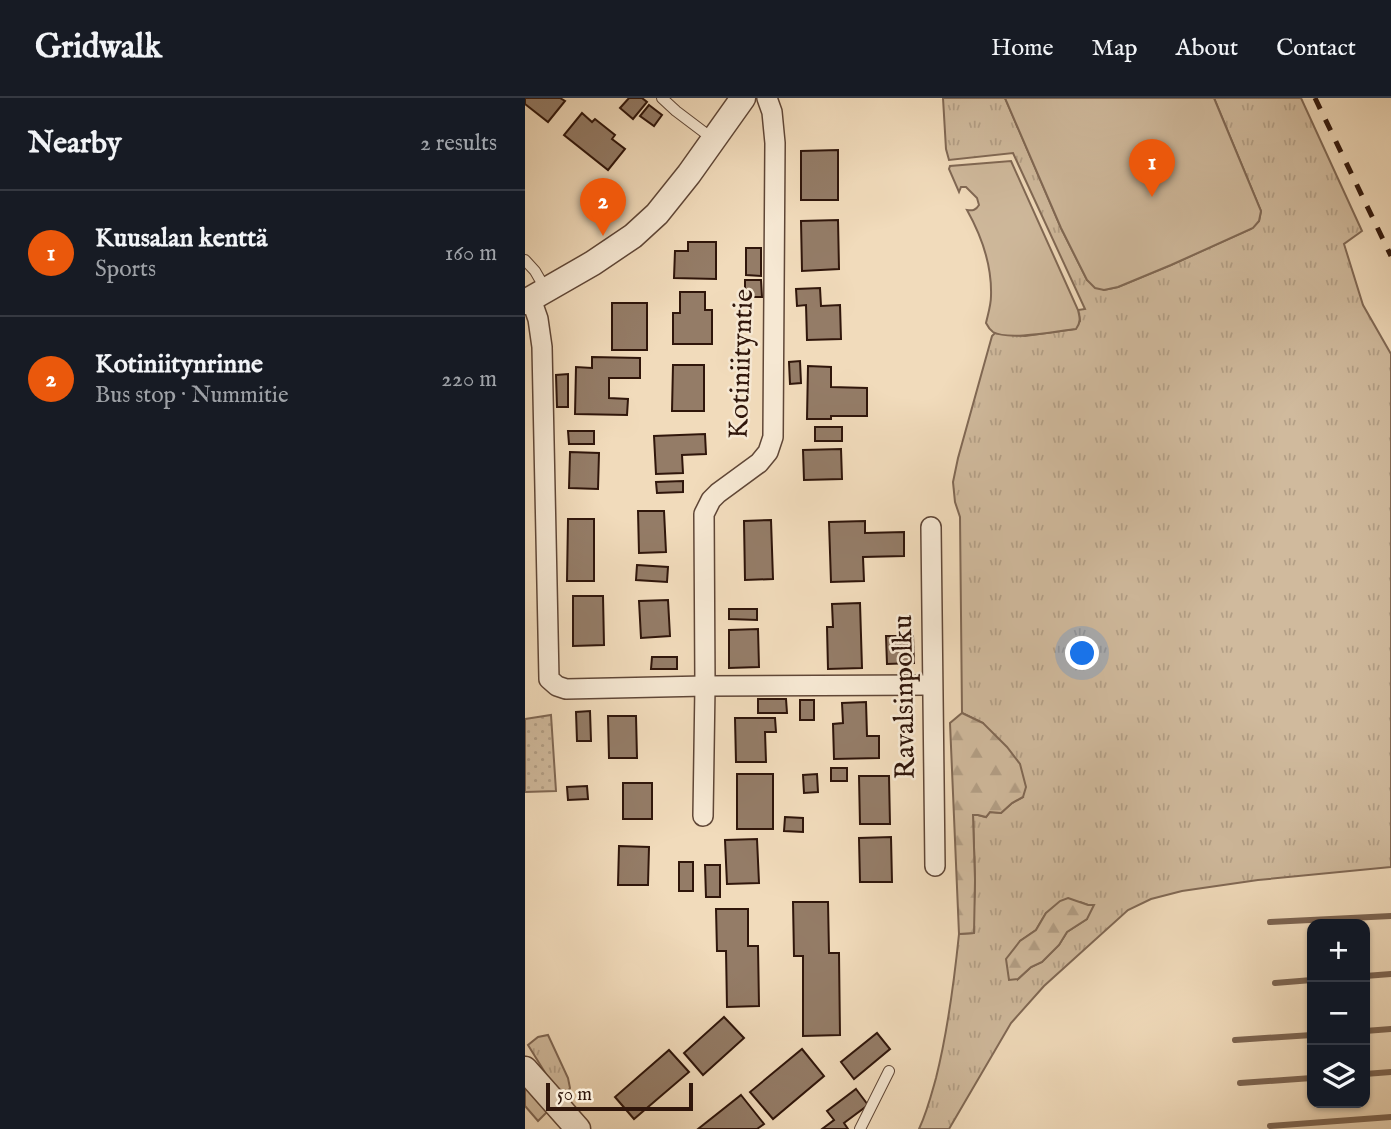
<!DOCTYPE html>
<meta charset="utf-8">
<style>
:root{--surface:#171b24;--page:#242831;--text:#f1f3f6;--muted:#9ea1a6;--line:#363941;--accent:#ea580c}
body{margin:0;font-family:"IM FELL English",serif;background:var(--page);color:var(--text)}
.controls{position:absolute;right:21px;bottom:21px;display:grid;overflow:hidden;border-radius:14px;box-shadow:0 2px 5px #0004}
.controls button{width:63px;height:63px;display:grid;place-items:center;padding:0;border:0;border-bottom:2px solid var(--line);background:var(--surface);color:var(--text);font:35px sans-serif}
.scale{position:absolute;left:21px;bottom:18px;width:147px;box-sizing:border-box;padding-left:7px;border:4px solid #30160b;border-top:0;font-size:19px;line-height:24px;white-space:nowrap;color:#30160b;-webkit-text-stroke:5px #f6e8d3;paint-order:stroke}
.you{position:absolute;left:558px;top:556px;width:24px;height:24px;margin:-18px;border:5px solid #fff;border-radius:50%;background:#1a73e8;box-shadow:0 0 0 10px #1a73e833}
.badge{display:grid;place-items:center;width:46px;height:46px;border-radius:50%;background:var(--accent);color:#fff;font-size:23px;font-weight:700}
.pin{position:absolute;translate:-50% -58px;filter:drop-shadow(0 2px 4px #0008)}
.pin::after{content:'';position:absolute;top:37px;width:24px;height:21px;background:inherit;clip-path:polygon(0 0,100% 0,50% 100%)}
.list{margin:0;padding:0;list-style:none}
h2{display:flex;justify-content:space-between;align-items:center;height:91px;margin:0;padding:0 28px;font-size:30px}
h2 small{font-size:23px;font-weight:400;color:var(--muted)}
.list li{display:grid;grid-template-columns:46px 1fr auto;gap:21px;align-items:center;box-sizing:border-box;height:126px;padding:0 28px;border-top:2px solid var(--line)}
.list b{display:block;font-size:26px;white-space:nowrap}
.list p{margin:0;font-size:23px;white-space:nowrap;color:var(--muted)}
.list em{font-size:23px;font-style:normal;color:var(--muted)}
.icon{flex:none;width:38px;height:38px;fill:none;stroke:currentColor;stroke-width:2;stroke-linecap:round;stroke-linejoin:round}
.map{position:relative;flex:none;width:866px;height:1031px;overflow:hidden}
header{display:flex;align-items:center;gap:42px;box-sizing:border-box;height:98px;padding:0 35px;background:var(--surface);border-bottom:2px solid var(--line)}
header strong{font-size:33px}
nav{display:flex;gap:38px;margin-inline-start:auto;font-size:24px}
main{display:flex}
aside{flex:1;background:var(--surface)}
.map>svg:first-child{display:block}
</style>
<header>
<strong>Gridwalk</strong>
<nav><a>Home</a><a>Map</a><a>About</a><a>Contact</a></nav>
</header>
<main>
<aside>
<h2>Nearby<small>2 results</small></h2>
<ul class="list">
<li><span class="badge">1</span><div><b>Kuusalan kenttä</b><p>Sports</p></div><em>160 m</em></li>
<li><span class="badge">2</span><div><b>Kotiniitynrinne</b><p>Bus stop · Nummitie</p></div><em>220 m</em></li>
</ul>
</aside>
<div class="map">
<svg width="866" height="1031" viewBox="0 0 866 1031">
<defs>
<pattern id="grass-tufts" width="24" height="20" patternUnits="userSpaceOnUse" patternTransform="scale(1.75)"><rect width="24" height="20" fill="#d0ba9d"/><path d="M3 7l-1-3M5 7V3M7 7l1-3M15 17l-1-3M17 17v-4M19 17l1-3" fill="none" stroke="#b39f86"/></pattern>
<pattern id="forest-firs" width="22" height="20" patternUnits="userSpaceOnUse" patternTransform="scale(1.75)"><rect width="22" height="20" fill="#d0ba9d"/><path d="M5 1l3.5 6h-7zM16 11l3.5 6h-7z" fill="#b39f86"/></pattern>
<pattern id="park-dots" width="8" height="8" patternUnits="userSpaceOnUse" patternTransform="scale(1.75)"><rect width="8" height="8" fill="#d0ba9d"/><path d="M2 2h.1M6 6h.1" fill="none" stroke="#b39f86" stroke-width="1.8" stroke-linecap="round"/></pattern>
</defs>
<rect width="100%" height="100%" fill="#f1dbbb"/>
<filter id="stains"><feTurbulence type="fractalNoise" baseFrequency=".00286" numOctaves="4"/><feColorMatrix values="0 0 0 0 .2 0 0 0 0 .09 0 0 0 0 .02 0 0 0 .5 -.17"/></filter>
<radialGradient id="worn" r=".72"><stop offset=".6" stop-color="#630" stop-opacity="0"/><stop offset="1" stop-color="#630" stop-opacity=".3"/></radialGradient>
<g fill="url(#grass-tufts)" stroke="#806854" stroke-width="2" fill-rule="evenodd">
<path d="M418 0H480L536 130 562 182 579 192 593 189 646 167 726 131 734 123 736 113 689 0H776L837 133 819 146 838 207 866 256V769L733 782 657 793 626 801 603 812 519 888 486 925 424 1031H394C402 1014 406 998 411 980 423 932 429 885 434 836L448 835 450 782 448 717H453L461 719 465 714 476 715 487 705 498 699 458 625 437 615 435 419 430 404 428 384 433 360 467 238 470 235 500 238 550 231 555 223 553 212 560 211 488 55 424 62 421 51ZM555 804 563 807 562 821 542 834 534 847 517 864 506 869 493 881 495 843 511 832 521 815Z"/>
<path d="M23 937 43 980 45 990 42 995 37 997 24 981 3 947 13 939Z"/>
<path d="M0 989 22 1014 13 1023 0 1008Z"/>
</g>
<g fill="url(#forest-firs)" stroke="#806854" stroke-width="2">
<path d="M437 615 458 625 482 649 495 666 501 689 498 699 487 705 476 715 465 714 461 719 453 717H448L450 782 449 835 434 836 425 625Z"/>
<path d="M543 800 563 807H569L562 821 542 834 534 847 517 864 506 869 493 881 484 882 481 861 495 843 511 832 521 815 535 803Z"/>
</g>
<path fill="url(#park-dots)" stroke="#806854" stroke-width="2" d="M26 617 31 693 0 694V621Z"/>
<g fill="#d0ba9d" stroke="#806854" stroke-width="2">
<path d="M480 0H689L736 113 734 123 728 130 646 167 593 189 579 192 570 190 562 182 536 130Z"/>
<path d="M486 63 553 212C555 220 556 224 551 231 532 233 484 243 468 234 464 231 463 229 461 225 463 216 466 207 466 198 467 168 456 137 442 112 448 113 451 112 454 107L452 100 441 89H436L434 94 424 71 425 68Z"/>
</g>
<g fill="none" stroke-linecap="round" stroke-linejoin="round">
<g stroke="#7c6451" stroke-width="6">
<path d="M745 824 866 818"/>
<path d="M840 878 866 876"/>
<path d="M750 885 787 882"/>
<path d="M840 933 866 931"/>
<path d="M710 942 787 937"/>
<path d="M840 976 866 974"/>
<path d="M715 985 787 980"/>
<path d="M745 1028 866 1019"/>
</g>
</g>
<g fill="#947c67" stroke="#30160b" stroke-width="2">
<path d="M0 0H35L40 3 23 24 0 6Z"/>
<path d="M104 0H117L122 4 108 21 95 10Z"/>
<path d="M124 7 137 17 129 28 115 18Z"/>
<path d="M57 15 67 24 70 21 90 37 87 41 100 51 83 72 39 37Z"/>
<path d="M313 52V102H276V53Z"/>
<path d="M65 93 76 102 71 109 60 100Z"/>
<path d="M313 122 314 171 277 173 276 123Z"/>
<path d="M163 144H191V181L149 180 150 153H163Z"/>
<path d="M221 150H236V178L221 177Z"/>
<path d="M220 182H236L237 199H220Z"/>
<path d="M295 190 296 208 315 207 316 241 282 242 281 207 272 208 271 191Z"/>
<path d="M155 194H180V212H187V246H148V215H155Z"/>
<rect x="87" y="205" width="35" height="47"/>
<path d="M67 259 115 260V280H84V300L103 301 102 317 50 316 51 269 67 270Z"/>
<path d="M275 263 276 285 265 286 264 264Z"/>
<path d="M148 267H179V313H147Z"/>
<path d="M283 268 306 269V289L342 290V318H306V321H282Z"/>
<path d="M43 276V309H32L31 277Z"/>
<rect x="290" y="329" width="27" height="14"/>
<path d="M43 333H69V346H44Z"/>
<path d="M180 336 181 356 157 357 158 375 131 376 129 338Z"/>
<path d="M316 351 317 381 279 382 278 352Z"/>
<path d="M45 354 74 355 73 391 44 390Z"/>
<path d="M158 383V394L132 395 131 384Z"/>
<path d="M113 413H139L141 454 114 455Z"/>
<path d="M43 421H69V483H42Z"/>
<path d="M246 422 248 481 220 482 219 423Z"/>
<path d="M340 423V435L379 434V458L338 459 339 483 306 484 304 424Z"/>
<path d="M112 467 143 469 142 484 111 482Z"/>
<path d="M48 498H78L79 547 48 548Z"/>
<path d="M143 502 145 538 116 540 114 503Z"/>
<path d="M335 505 337 570 303 571 302 529H308L307 506Z"/>
<path d="M204 511H232V522L204 521Z"/>
<path d="M233 531 234 569 204 570V532Z"/>
<path d="M361 538H388L389 565 362 566Z"/>
<path d="M127 559H152V571H126Z"/>
<path d="M233 601H261L262 615H233Z"/>
<rect x="275" y="602" width="14" height="20"/>
<path d="M341 604 342 638H354V660L309 661 308 626 318 625 317 605Z"/>
<path d="M65 613 66 643H52L51 614Z"/>
<path d="M83 618H111L112 660H84Z"/>
<path d="M210 620H250L251 634H240L241 664H211Z"/>
<rect x="306" y="670" width="16" height="13"/>
<rect x="212" y="676" width="36" height="55"/>
<path d="M292 676 293 694 279 695 278 677Z"/>
<path d="M334 678H364L365 726H335Z"/>
<rect x="98" y="685" width="29" height="36"/>
<path d="M62 688 63 701 43 702 42 689Z"/>
<path d="M260 719 278 720V734L259 733Z"/>
<path d="M366 739 367 784H335L334 740Z"/>
<path d="M232 741 234 785 202 786 200 742Z"/>
<path d="M94 748 124 749 123 787H93Z"/>
<rect x="154" y="764" width="14" height="29"/>
<path d="M180 767H195V799H181Z"/>
<path d="M268 804H303L304 855H314L315 937 278 938V858H269Z"/>
<path d="M191 811H223V848H233L234 908 202 909 201 853H192Z"/>
<path d="M199 919 219 940 178 977 159 955Z"/>
<path d="M352 935 365 951 329 981 316 964Z"/>
<path d="M277 951 299 978 248 1021 225 994Z"/>
<path d="M144 952 164 974 109 1021 90 999Z"/>
<path d="M331 991 343 1007 319 1025 323 1031H297L309 1022 302 1013Z"/>
<path d="M216 997 239 1026 232 1031H173Z"/>
</g>
<g fill="none" stroke-linecap="round" stroke-linejoin="round">
<defs>
<g id="service">
<path d="M137 0 151 13 188 41"/>
<path d="M0 162 10 173 21 192"/>
<path d="M335 1031 364 973"/>
</g>
<g id="minor">
<path d="M6 201 13 221 17 249 24 581 32 588 41 591 180 588 407 587"/>
<path d="M406 429 410 768"/>
<path d="M178 718 180 588 179 416 186 402 193 395 234 365 243 354 248 339 250 45 247 14 242 0"/>
</g>
<g id="tertiary">
<path d="M0 204 68 165 108 138 132 116 164 76 218 0"/>
<path d="M0 971 53 1031"/>
</g>
</defs>
<use href="#service" stroke="#604737" stroke-width="12"/>
<use href="#minor" stroke="#604737" stroke-width="22"/>
<use href="#tertiary" stroke="#604737" stroke-width="27"/>
<use href="#service" stroke="#f6e8d3" stroke-width="10"/>
<use href="#minor" stroke="#f6e8d3" stroke-width="19"/>
<use href="#tertiary" stroke="#f6e8d3" stroke-width="24"/>
<path stroke="#30160b" stroke-width="5" stroke-dasharray="12 12" stroke-linecap="butt" d="M790 0 866 158"/>
</g>
<g text-anchor="middle" dominant-baseline="central" stroke-width="5" stroke-linejoin="round" paint-order="stroke">
<g font-size="28" fill="#30160b" stroke="#f6e8d3">
<text transform="translate(217 266) rotate(-88)">Kotiniityntie</text>
<text transform="translate(380 599) rotate(-91)">Ravalsinpolku</text>
</g>
</g>
<rect width="100%" height="100%" filter="url(#stains)"/>
<rect width="100%" height="100%" fill="url(#worn)"/>
</svg>
<div class="controls">
<button>+</button>
<button>−</button>
<button><svg class="icon" aria-label="layers" viewBox="0 0 24 24"><path d="M12 4l9 5-9 5-9-5zM3 14l9 5 9-5"/></svg></button>
</div>
<div class="scale">50 m</div>
<div class="you"></div>
<div class="pin badge" style="left:627px;top:99px">1</div>
<div class="pin badge" style="left:78px;top:138px">2</div>
</div>
</main>
